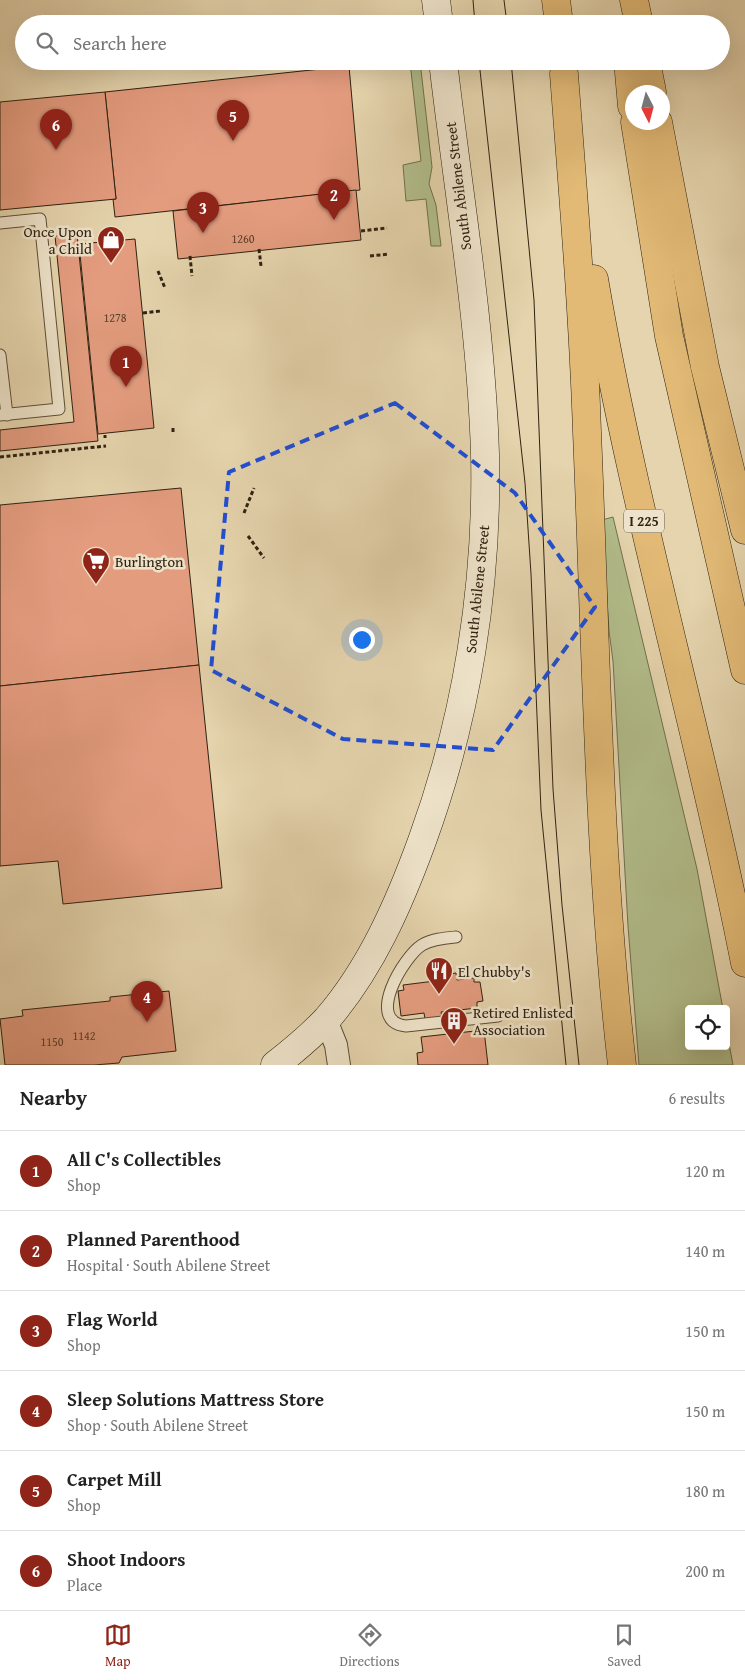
<!DOCTYPE html>
<meta charset="utf-8">
<style>
:root{--surface:#fff;--page:#f6f6f6;--text:#222;--muted:#767676;--line:#e0e0e0;--accent:#8f2418}
body{margin:0;font-family:"Gentium Book Plus",serif;background:var(--page);color:var(--text)}
.controls{position:absolute;right:15px;bottom:15px;display:grid;overflow:hidden;border-radius:5px;box-shadow:0 5px 20px #0002}
.controls button{width:45px;height:45px;display:grid;place-items:center;padding:0;border:0;border-bottom:1px solid var(--line);background:var(--surface);color:var(--text);font:25px sans-serif}
.compass{position:absolute;left:625px;top:85px;width:45px;height:45px;border-radius:50%;background:var(--surface);box-shadow:0 5px 20px #0002;rotate:174deg}
.you{position:absolute;left:361px;top:639px;width:18px;height:18px;margin:-12px;border:4px solid #fff;border-radius:50%;background:#1a73e8;box-shadow:0 0 0 8px #1a73e833}
.badge{display:grid;place-items:center;width:32px;height:32px;border-radius:50%;background:var(--accent);color:#fff;font-size:16px;font-weight:700}
.pin{position:absolute;translate:-50% -41px;filter:drop-shadow(0 1px 2px #0008)}
.pin::after{content:'';position:absolute;top:26px;width:18px;height:15px;background:inherit;clip-path:polygon(0 0,100% 0,50% 100%)}
.list{margin:0;padding:0;list-style:none}
h2{display:flex;justify-content:space-between;align-items:center;height:65px;margin:0;padding:0 20px;font-size:21px}
h2 small{font-size:16px;font-weight:400;color:var(--muted)}
.list li{display:grid;grid-template-columns:32px 1fr auto;gap:15px;align-items:center;box-sizing:border-box;height:80px;padding:0 20px;border-top:1px solid var(--line)}
.list b{display:block;font-size:19px;white-space:nowrap}
.list p{margin:0;font-size:16px;white-space:nowrap;color:var(--muted)}
.list em{font-size:16px;font-style:normal;color:var(--muted)}
.icon{flex:none;width:28px;height:28px;fill:none;stroke:currentColor;stroke-width:2;stroke-linecap:round;stroke-linejoin:round}
.map{position:relative;flex:none;width:745px;height:1065px;overflow:hidden}
.search{position:absolute;background:var(--surface);box-shadow:0 5px 20px #0002;left:15px;right:15px;top:15px;height:55px;display:flex;align-items:center;gap:12px;box-sizing:border-box;padding:0 18px;border-radius:28px;color:var(--muted);font-size:19px}
.sheet{height:545px;background:var(--surface)}
nav{display:flex;justify-content:space-around;align-items:center;box-sizing:border-box;height:70px;border-top:1px solid var(--line);background:var(--surface);font-size:14px;color:var(--muted)}
nav a{display:grid;justify-items:center;gap:2px}
nav .on{color:var(--accent)}
.map>svg:first-child{display:block}
</style>
<div class="map">
<svg width="745" height="1065" viewBox="0 0 745 1065">
<rect width="100%" height="100%" fill="#e5d4ad"/>
<filter id="stains"><feTurbulence type="fractalNoise" baseFrequency=".004" numOctaves="4"/><feColorMatrix values="0 0 0 0 .2 0 0 0 0 .09 0 0 0 0 .02 0 0 0 .5 -.17"/></filter>
<radialGradient id="worn" r=".72"><stop offset=".6" stop-color="#630" stop-opacity="0"/><stop offset="1" stop-color="#630" stop-opacity=".3"/></radialGradient>
<g fill="#b2bd8b" stroke="#70704e">
<path d="M396 61H420L432 167 429 184 436 205 441 246H431L426 199 406 201 403 165 421 161 410 62Z"/>
<path d="M613 517 697 869 723 1009H689V1046H726V1027L733 1065H639L628 926 613 661 609 631 602 520Z"/>
</g>
<g fill="#e49c7f" stroke="#2f2211">
<path d="M349 66 360 190 115 217 113 199H116L105 92Z"/>
<path d="M105 92 116 199 0 210V102Z"/>
<path d="M356 190 361 240 178 259 173 211Z"/>
<path d="M77 234 98 441 0 451V430L74 422 55 236Z"/>
<path d="M135 239 154 428 98 434 79 244Z"/>
<path d="M181 488 199 665 0 686V505Z"/>
<path d="M199 665 222 888 63 904 58 861 0 866V686Z"/>
<path d="M456 973 457 980 474 978V982H480L483 1001 477 1002V1008L441 1012 442 1017 425 1019 424 1013 401 1016 398 991 404 990 403 985 435 981V976Z"/>
<path d="M169 991 176 1051 122 1057 119 1063 94 1065H5L0 1019 23 1016 22 1010 110 1001V997Z"/>
<path d="M484 1030 488 1065H418L417 1053 423 1052 421 1037Z"/>
</g>
<g fill="none" stroke-linecap="round" stroke-linejoin="round">
<defs>
<g id="lane">
<path d="M0 223 40 219 59 409 0 415"/>
<path d="M0 355 7 415"/>
<path d="M456 937C445 938 432 939 422 945 404 956 364 1022 406 1026L498 1016"/>
</g>
<path id="street" d="M326 1020 336 1045 339 1065"/>
<g id="secondary">
<path d="M436 0 439 24"/>
<path d="M275 1065C293 1051 311 1036 327 1019 371 968 399 904 422 841 467 718 488 585 485 454 481 322 458 192 443 61"/>
</g>
<g id="highway">
<path d="M556 0 559 24"/>
<path d="M634 0 639 24"/>
<path d="M628 61 632 106"/>
<path d="M646 61 652 92"/>
<path d="M564 74C573 193 583 313 587 432 596 643 598 855 622 1065"/>
<path d="M635 122 669 336 745 670"/>
<path d="M658 122 705 367 745 530"/>
<path d="M594 279C633 509 700 734 745 963"/>
</g>
</defs>
<use href="#lane" stroke="#5c4e38" stroke-width="13"/>
<use href="#street" stroke="#5c4e38" stroke-width="24"/>
<use href="#secondary" stroke="#2f2211" stroke-width="29"/>
<use href="#highway" stroke="#2f2211" stroke-width="29"/>
<g stroke="#2f2211" stroke-width="3" stroke-dasharray="4 2.5" stroke-linecap="butt">
<path d="M361 231 387 228"/>
<path d="M259 249 261 266"/>
<path d="M190 256 192 276"/>
<path d="M370 256 389 254"/>
<path d="M158 271 165 288"/>
<path d="M143 313 161 311"/>
<path d="M173 428V432"/>
<path d="M105 435V438"/>
<path d="M0 457 106 446"/>
<path d="M244 513 254 488"/>
<path d="M248 536 264 558"/>
</g>
<use href="#lane" stroke="#eee3ca" stroke-width="11"/>
<use href="#street" stroke="#eee3ca" stroke-width="22"/>
<use href="#secondary" stroke="#eee3ca" stroke-width="28"/>
<use href="#highway" stroke="#e2ba76" stroke-width="28"/>
<g stroke="#2f2211" stroke-width="1">
<path d="M473 0 475 24"/>
<path d="M504 0 507 24"/>
<path d="M479 61 525 483 531 574 541 810 566 1065"/>
<path d="M511 61 534 300 553 789 562 905 579 1065"/>
</g>
</g>
<path fill="none" stroke="#1d4ed8" stroke-width="4" stroke-dasharray="10 6" stroke-linejoin="round" d="M395 403 515 493 595 607 493 750 343 739 211 670 229 472Z"/>
<defs>
<symbol id="shop-pin" viewBox="-11 -11 22 30"><path d="M0 17L-7.5 6A9.5 9.5 0 1 1 7.5 6Z" fill="#8f2418" stroke="#eee3ca"/><path d="M-5-2.5h2.3a2.7 3.5 0 0 1 5.4 0H5L5.5 6h-11ZM-1.5-2.5h3a1.5 2.3 0 0 0-3 0Z" fill="#fff"/></symbol>
<symbol id="supermarket-pin" viewBox="-11 -11 22 30"><path d="M0 17L-7.5 6A9.5 9.5 0 1 1 7.5 6Z" fill="#8f2418" stroke="#eee3ca"/><path d="M-6-5.5h2.5l.6 2H6L4.5 2H-2.5L-4.4-4H-6ZM-1.5 3.2a1.3 1.3 0 1 0 .1 0ZM3 3.2a1.3 1.3 0 1 0 .1 0Z" fill="#fff"/></symbol>
<symbol id="restaurant-pin" viewBox="-11 -11 22 30"><path d="M0 17L-7.5 6A9.5 9.5 0 1 1 7.5 6Z" fill="#8f2418" stroke="#eee3ca"/><path d="M-5-6h1v4h1v-4h1v4h1v-4h1v5L-1.5 .5V6h-2V.5L-5-1ZM5-6V6H3V1.5H1.5Q1.5-4 5-6Z" fill="#fff"/></symbol>
<symbol id="building-pin" viewBox="-11 -11 22 30"><path d="M0 17L-7.5 6A9.5 9.5 0 1 1 7.5 6Z" fill="#8f2418" stroke="#eee3ca"/><path d="M-4-6H4V6H1V3H-1V6H-4ZM-2.5-4.3h1.7v1.8h-1.7ZM.8-4.3h1.7v1.8H.8ZM-2.5-1h1.7V.8h-1.7ZM.8-1h1.7V.8H.8Z" fill="#fff"/></symbol>
</defs>
<g fill-rule="evenodd">
<use href="#shop-pin" x="95" y="224" width="32" height="43"/>
<use href="#supermarket-pin" x="80" y="545" width="32" height="43"/>
<use href="#restaurant-pin" x="423" y="955" width="32" height="43"/>
<use href="#building-pin" x="438" y="1005" width="32" height="43"/>
</g>
<g text-anchor="middle" dominant-baseline="central" stroke-width="5" stroke-linejoin="round" paint-order="stroke">
<g font-size="12" fill="#5c402c">
<text x="243" y="238">1260</text>
<text x="115" y="317">1278</text>
<text x="84" y="1035">1142</text>
<text x="52" y="1041">1150</text>
</g>
<rect fill="#eee3ca" stroke="#685c48" stroke-width="1" x="624" y="509.5" width="40" height="23" rx="4"/>
<g font-size="14" font-weight="bold" fill="#2f2211">
<text x="644" y="521">I 225</text>
</g>
<g font-size="15" fill="#2f2211" stroke="#eee3ca">
<text transform="translate(458 186) rotate(-97)">South Abilene Street</text>
<text transform="translate(477 589) rotate(-84)">South Abilene Street</text>
</g>
<g font-size="15" fill="#2f2211" stroke="#eee3ca" text-anchor="start">
<text x="92" y="231" text-anchor="end">Once Upon<tspan x="92" dy="17">a Child</tspan></text>
<text x="115" y="561">Burlington</text>
<text x="458" y="971">El Chubby's</text>
<text x="473" y="1012">Retired Enlisted<tspan x="473" dy="17">Association</tspan></text>
</g>
</g>
<rect width="100%" height="100%" filter="url(#stains)"/>
<rect width="100%" height="100%" fill="url(#worn)"/>
</svg>
<div class="controls">
<button><svg class="icon" aria-label="locate" viewBox="0 0 24 24"><circle cx="12" cy="12" r="6"/><path d="M12 2v4M12 18v4M2 12h4M18 12h4"/></svg></button>
</div>
<svg class="compass" viewBox="-18 -18 36 36"><path d="M0-13l5 13h-10z" fill="#e53935"/><path d="M0 13l5-13h-10z" fill="#767676"/></svg>
<div class="you"></div>
<div class="pin badge" style="left:126px;top:387px">1</div>
<div class="pin badge" style="left:334px;top:220px">2</div>
<div class="pin badge" style="left:203px;top:233px">3</div>
<div class="pin badge" style="left:147px;top:1022px">4</div>
<div class="pin badge" style="left:233px;top:141px">5</div>
<div class="pin badge" style="left:56px;top:150px">6</div>
<div class="search"><svg class="icon" aria-label="search" viewBox="0 0 24 24"><circle cx="10" cy="10" r="6"/><path d="M15 15l6 6"/></svg>Search here</div>
</div>
<section class="sheet">
<h2>Nearby<small>6 results</small></h2>
<ul class="list">
<li><span class="badge">1</span><div><b>All C's Collectibles</b><p>Shop</p></div><em>120 m</em></li>
<li><span class="badge">2</span><div><b>Planned Parenthood</b><p>Hospital · South Abilene Street</p></div><em>140 m</em></li>
<li><span class="badge">3</span><div><b>Flag World</b><p>Shop</p></div><em>150 m</em></li>
<li><span class="badge">4</span><div><b>Sleep Solutions Mattress Store</b><p>Shop · South Abilene Street</p></div><em>150 m</em></li>
<li><span class="badge">5</span><div><b>Carpet Mill</b><p>Shop</p></div><em>180 m</em></li>
<li><span class="badge">6</span><div><b>Shoot Indoors</b><p>Place</p></div><em>200 m</em></li>
</ul>
</section>
<nav>
<a class="on"><svg class="icon" aria-label="map" viewBox="0 0 24 24"><path d="M3 6l6-2 6 2 6-2v14l-6 2-6-2-6 2zM9 4v14M15 6v14"/></svg>Map</a>
<a><svg class="icon" aria-label="directions" viewBox="0 0 24 24"><path d="M12 3l9 9-9 9-9-9zM9 14v-3h6M13 9l2 2-2 2"/></svg>Directions</a>
<a><svg class="icon" aria-label="saved" viewBox="0 0 24 24"><path d="M7 4h10v16l-5-4-5 4z"/></svg>Saved</a>
</nav>
